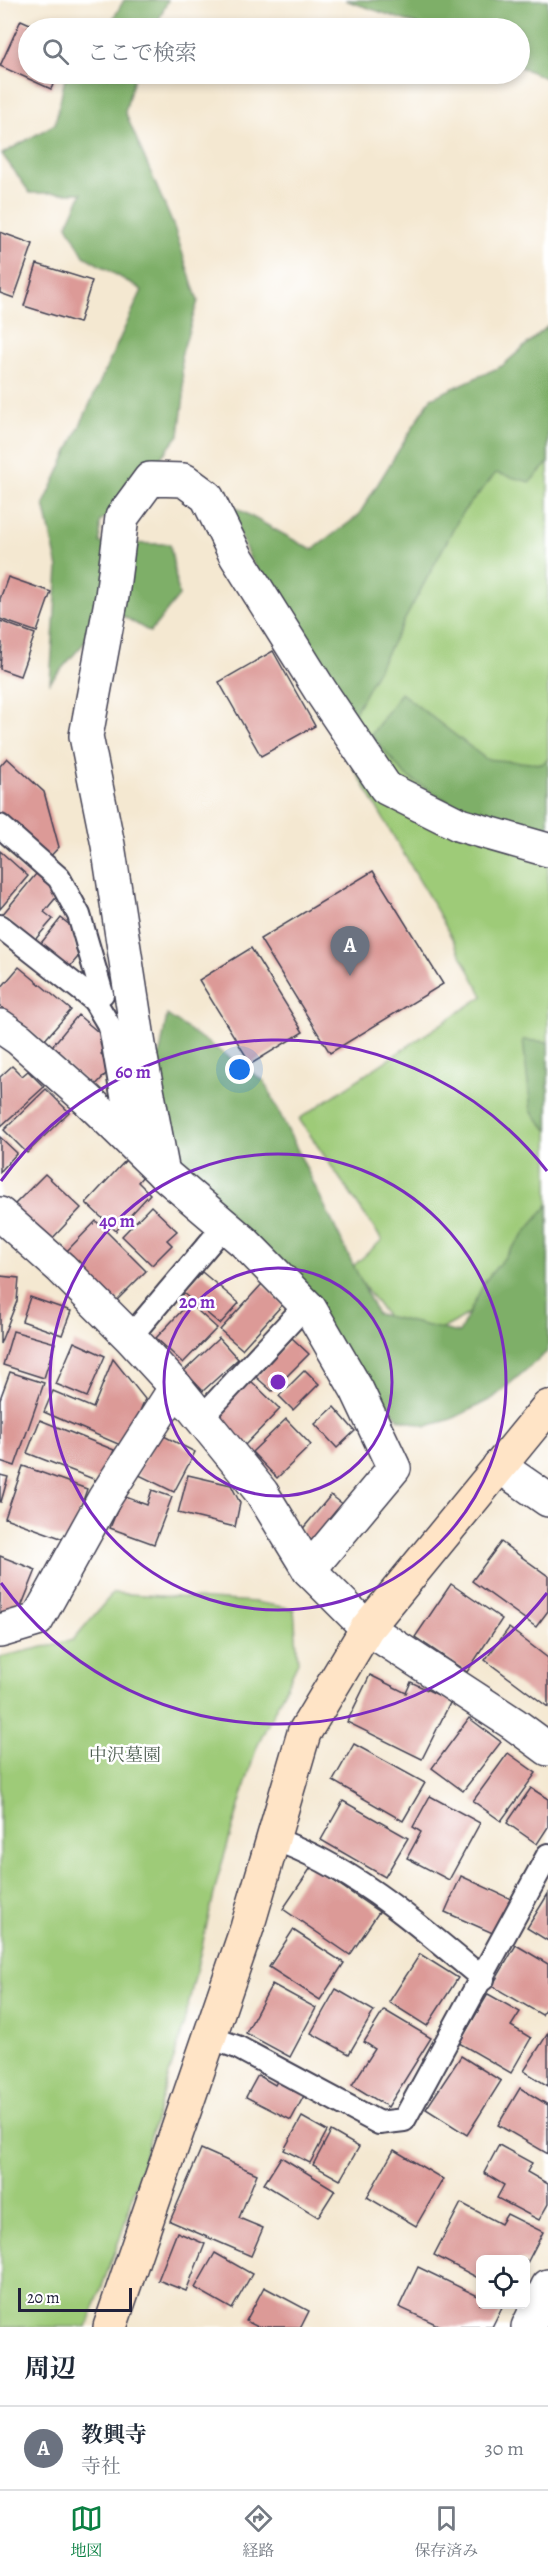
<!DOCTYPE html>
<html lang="ja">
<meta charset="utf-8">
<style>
:root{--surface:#fff;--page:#f6f6f7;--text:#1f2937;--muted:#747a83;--line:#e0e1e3;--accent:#0b8043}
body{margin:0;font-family:Alegreya,"Noto Serif JP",serif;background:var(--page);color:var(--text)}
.controls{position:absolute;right:18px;bottom:18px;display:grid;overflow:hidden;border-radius:9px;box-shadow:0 3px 9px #0003}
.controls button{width:54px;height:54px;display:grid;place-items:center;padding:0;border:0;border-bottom:2px solid var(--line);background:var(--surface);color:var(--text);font:30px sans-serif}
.scale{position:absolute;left:18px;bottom:15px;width:114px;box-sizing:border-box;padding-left:6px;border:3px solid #22223b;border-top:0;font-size:16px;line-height:21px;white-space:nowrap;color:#22223b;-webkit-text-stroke:4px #fff;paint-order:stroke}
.you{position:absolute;left:240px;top:1070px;width:21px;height:21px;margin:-15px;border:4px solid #fff;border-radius:50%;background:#1a73e8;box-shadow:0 0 0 9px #1a73e833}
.badge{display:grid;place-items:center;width:39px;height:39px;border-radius:50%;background:var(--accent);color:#fff;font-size:20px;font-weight:700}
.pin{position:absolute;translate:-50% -50px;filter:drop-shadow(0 2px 3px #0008)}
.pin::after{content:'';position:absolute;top:32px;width:21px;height:18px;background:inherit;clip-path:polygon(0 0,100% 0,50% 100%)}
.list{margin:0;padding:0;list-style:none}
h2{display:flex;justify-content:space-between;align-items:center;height:78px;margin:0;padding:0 24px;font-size:26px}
h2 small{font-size:20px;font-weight:400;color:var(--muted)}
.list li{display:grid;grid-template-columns:39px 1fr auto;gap:18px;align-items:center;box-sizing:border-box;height:84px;padding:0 24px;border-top:2px solid var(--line)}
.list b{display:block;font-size:22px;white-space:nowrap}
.list p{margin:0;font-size:20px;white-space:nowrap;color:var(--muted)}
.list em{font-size:20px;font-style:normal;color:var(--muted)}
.icon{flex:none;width:33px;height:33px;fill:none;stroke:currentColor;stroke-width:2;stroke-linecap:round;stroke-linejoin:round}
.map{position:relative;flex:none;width:548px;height:2327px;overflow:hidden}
.search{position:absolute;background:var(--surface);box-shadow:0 3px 9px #0003;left:18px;right:18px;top:18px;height:66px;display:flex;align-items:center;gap:15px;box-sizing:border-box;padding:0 21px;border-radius:33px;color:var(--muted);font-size:22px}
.sheet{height:162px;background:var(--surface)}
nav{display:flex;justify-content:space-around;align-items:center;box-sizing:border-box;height:84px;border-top:2px solid var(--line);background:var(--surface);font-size:16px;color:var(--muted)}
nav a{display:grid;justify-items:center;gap:3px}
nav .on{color:var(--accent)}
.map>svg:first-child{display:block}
</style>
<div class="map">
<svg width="548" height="2327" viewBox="0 0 548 2327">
<rect width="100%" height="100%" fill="#fff"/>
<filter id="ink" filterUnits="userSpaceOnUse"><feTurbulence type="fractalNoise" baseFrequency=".0167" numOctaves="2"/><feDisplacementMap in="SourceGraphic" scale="12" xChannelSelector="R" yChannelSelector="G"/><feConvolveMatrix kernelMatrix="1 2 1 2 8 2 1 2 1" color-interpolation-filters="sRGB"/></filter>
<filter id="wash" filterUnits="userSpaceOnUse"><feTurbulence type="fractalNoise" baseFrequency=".008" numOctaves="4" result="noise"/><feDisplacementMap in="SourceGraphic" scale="24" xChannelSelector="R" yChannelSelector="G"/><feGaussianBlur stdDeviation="1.35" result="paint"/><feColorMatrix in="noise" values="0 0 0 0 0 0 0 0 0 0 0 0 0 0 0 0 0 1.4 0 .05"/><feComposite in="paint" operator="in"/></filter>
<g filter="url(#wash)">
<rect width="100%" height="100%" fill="#f4e8d1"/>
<g fill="#9ecb78" stroke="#60765a" stroke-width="1.5">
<path d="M548 418V1263L455 1322 409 1347 351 1268 382 1240 299 1119 483 996 436 909 334 734 452 496Z"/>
<path d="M113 1593 255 1602 294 1609 298 1662 256 1749 218 1877 182 2032 121 2235 87 2327H0V1657L73 1640Z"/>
</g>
<g fill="#7eaf68" stroke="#506852" stroke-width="1.5">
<path d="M124 0H168L155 28H108Z"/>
<path d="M345 0H548V79L520 67V28H427Z"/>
<path d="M66 74H135L125 112 174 227 198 301 181 356 184 396 179 435 121 507 100 521V543L170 544 179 596 150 632 99 602 84 643 50 682 58 568 44 504 142 290 84 256 67 225 82 193H30L2 154 55 124Z"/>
<path d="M548 326V463L530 482 496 473 462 513 353 716 250 559 227 503 312 550 358 516 431 398 502 366Z"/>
<path d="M401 693 486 759 542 764 548 759V832L470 815 406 776 371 735Z"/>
<path d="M167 1015 264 1081 377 1314 459 1333 485 1281 548 1205V1351L493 1398 452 1419 427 1426 399 1419 362 1373 139 1131 161 1048Z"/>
<path d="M523 1040 548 1042V1131L531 1111Z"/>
</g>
<g id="blocks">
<g fill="#dc9a97">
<path d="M21 20 39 28H28V74H58L51 89 0 66Z"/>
<path d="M0 232 33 244 14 298 0 293Z"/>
<path d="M37 264 92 281 79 323 24 306Z"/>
<path d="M8 577 51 592 37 632 0 619V599Z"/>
<path d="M0 621 35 634 20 676 0 669 2 643 0 642Z"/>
<path d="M273 651 315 726 261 756 219 682Z"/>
<path d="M7 758 44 792 59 847 46 861 0 818V766Z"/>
<path d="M0 851 28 876 0 909Z"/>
<path d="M373 871 443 984 330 1053 260 939Z"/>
<path d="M36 874 59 894 44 912 53 919 33 942 2 915Z"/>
<path d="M61 918 71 926 78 957 67 970 38 947Z"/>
<path d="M251 948 303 1032 251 1064 199 980Z"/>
<path d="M19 967 71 1010 43 1042 0 1006V989Z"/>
<path d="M78 1015 111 1043 101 1054 114 1065 93 1088 49 1050Z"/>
<path d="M12 1066 22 1076 28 1071 44 1087 1 1126 0 1077Z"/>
<path d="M46 1089 69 1112 27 1153 4 1130Z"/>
<path d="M0 1137 17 1153 0 1172Z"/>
<path d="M126 1160 143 1176 138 1182 150 1194 116 1231 86 1203Z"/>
<path d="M45 1174 81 1208 49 1242 12 1207Z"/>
<path d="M151 1206 177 1231 167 1240 172 1245 152 1265 122 1236Z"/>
<path d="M96 1221 146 1271 114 1303 64 1254Z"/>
<path d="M202 1272 239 1303 220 1324 183 1293Z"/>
<path d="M0 1276 19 1278 17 1301 0 1344Z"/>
<path d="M262 1284 283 1304 242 1349 220 1330Z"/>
<path d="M30 1297 71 1311 62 1335 22 1321Z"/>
<path d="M189 1303 217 1328 183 1363 156 1338Z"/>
<path d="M13 1331 55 1343 44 1378 3 1365Z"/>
<path d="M219 1338 238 1359 203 1391 184 1371Z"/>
<path d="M292 1338 309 1354 272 1391 256 1377Z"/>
<path d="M74 1342 105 1356 87 1397 56 1384Z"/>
<path d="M113 1359 145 1399 125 1447 44 1412 53 1391 93 1408Z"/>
<path d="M305 1370 319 1384 293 1410 279 1396Z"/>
<path d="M10 1372 44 1383 15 1466 0 1461V1399Z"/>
<path d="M250 1380 280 1409 245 1445 215 1416Z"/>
<path d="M334 1407 355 1431 337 1448 315 1424Z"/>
<path d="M286 1419 311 1445 277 1478 252 1452Z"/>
<path d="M40 1420 114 1450 101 1482 27 1453Z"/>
<path d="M158 1433 195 1452 174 1492 137 1474Z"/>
<path d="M23 1466 87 1489 69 1541 5 1518Z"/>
<path d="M0 1475 8 1477 1 1502H0Z"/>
<path d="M188 1475 231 1485 240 1503 235 1527 178 1513Z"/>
<path d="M152 1490 172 1497 154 1544 110 1528 123 1496 147 1505Z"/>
<path d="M331 1495 349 1509 318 1546 300 1532Z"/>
<path d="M501 1542 548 1576V1611L536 1627 472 1581Z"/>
<path d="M0 1556 36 1570 17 1617 0 1620Z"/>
<path d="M451 1584 502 1619 467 1672 415 1637Z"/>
<path d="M509 1628 548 1658V1707L485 1660Z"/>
<path d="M370 1675 406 1693 411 1682 451 1701 422 1759 347 1722Z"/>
<path d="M469 1718 501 1742 463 1791 432 1768Z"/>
<path d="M354 1744 425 1783 403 1821 333 1781Z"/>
<path d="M508 1753 536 1773 501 1821 473 1801Z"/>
<path d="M531 1788 548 1799V1827L537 1844 507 1823Z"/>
<path d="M430 1796 480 1823 449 1880 407 1858 421 1832 413 1827Z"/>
<path d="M343 1801 408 1838 385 1877 321 1840Z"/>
<path d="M312 1866 379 1912 350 1955 283 1909Z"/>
<path d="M461 1876 511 1899 495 1934 445 1912Z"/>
<path d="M548 1894V1941L527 1928Z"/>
<path d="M293 1930 344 1963 320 2000 269 1967Z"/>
<path d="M516 1945 548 1964V2004L542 2015 492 1986Z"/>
<path d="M420 1954 458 1978 427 2026 389 2002Z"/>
<path d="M272 1984 316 2008 290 2057 246 2033Z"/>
<path d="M336 1989 374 2011 349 2054 311 2033Z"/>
<path d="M488 1994 520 2012 511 2026 531 2038 511 2073 459 2043Z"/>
<path d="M384 2010 431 2038 388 2107 352 2085 375 2049 364 2042Z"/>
<path d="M548 2033V2086L524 2071Z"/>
<path d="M461 2056 501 2081 467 2135 426 2109Z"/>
<path d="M258 2075 275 2085 280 2076 307 2090 291 2120 246 2097Z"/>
<path d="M520 2088 548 2105V2154L498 2125Z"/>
<path d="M302 2117 327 2131 310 2163 284 2150Z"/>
<path d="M331 2131 359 2147 340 2180 313 2165Z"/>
<path d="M499 2145 532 2163 527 2172 548 2184V2204L539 2220 497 2198 504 2185 484 2173Z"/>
<path d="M201 2149 257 2174 239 2218 263 2228 251 2256 170 2221Z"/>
<path d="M394 2150 443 2179 416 2226 367 2197Z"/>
<path d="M281 2157 335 2190 318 2217 264 2184Z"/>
<path d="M461 2203 501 2224 507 2214 543 2232 526 2265V2260H480V2279L434 2255Z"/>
<path d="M177 2232 205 2244 186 2291 158 2280Z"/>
<path d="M215 2253 252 2274 232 2309 195 2288Z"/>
<path d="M418 2267 480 2297V2304H497L502 2307 492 2327H442L399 2307Z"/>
<path d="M264 2287 309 2311 301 2327H258L246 2321Z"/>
</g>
</g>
</g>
<g filter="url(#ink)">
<use href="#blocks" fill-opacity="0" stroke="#424052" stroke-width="1.5"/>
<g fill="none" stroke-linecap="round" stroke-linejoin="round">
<defs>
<g id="lane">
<path d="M0 826 59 878 79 915 102 994 94 1000 0 926"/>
<path d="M94 1000 110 1027 130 1141"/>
<path d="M130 1337 225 1225"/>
<path d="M202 1417 306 1305"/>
<path d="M273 1839C351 1865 420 1926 483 1979"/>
<path d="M209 2037 237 2047 379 2123 404 2120 548 1855"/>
</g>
<g id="street">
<path d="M0 1026 19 1039 88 1100 163 1173 244 1242 310 1309 357 1390 394 1468 309 1570"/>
<path d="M163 1173 141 1058 108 845 86 736 112 596 122 517 150 479 184 480 207 497 236 556 320 690 386 788 460 825 548 850"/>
<path d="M0 1214 61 1268 130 1337 176 1387 262 1493 309 1570 367 1628 514 1724 548 1749"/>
<path d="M499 1466 548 1500"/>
<path d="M0 1631 37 1620 104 1499 176 1387"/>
<path d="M528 2327 548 2286"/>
</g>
<path id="secondary" d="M110 2327 247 1928 304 1733 367 1628 548 1407"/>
</defs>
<use href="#lane" stroke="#424052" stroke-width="26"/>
<use href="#street" stroke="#424052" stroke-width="36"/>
<use href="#secondary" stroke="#424052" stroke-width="36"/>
<use href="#lane" stroke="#fff" stroke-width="22"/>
<use href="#street" stroke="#fff" stroke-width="33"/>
<use href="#secondary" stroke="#ffe4c6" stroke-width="33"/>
</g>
</g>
<g fill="none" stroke="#7b2cbf" stroke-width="3">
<circle cx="278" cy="1382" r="114"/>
<circle cx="278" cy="1382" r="228"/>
<path d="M547 1593A342 342 0 0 1 1 1583M1 1181A342 342 0 0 1 547 1171"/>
</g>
<g text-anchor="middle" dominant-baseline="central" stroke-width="5" stroke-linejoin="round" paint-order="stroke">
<g font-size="18" fill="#4d5d50" stroke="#fff">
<text x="125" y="1755">中沢墓園</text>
</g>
</g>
<circle cx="278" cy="1382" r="9" fill="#7b2cbf" stroke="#fff" stroke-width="3"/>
<g font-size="18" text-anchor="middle" font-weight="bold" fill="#7b2cbf" stroke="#fff" stroke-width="5" stroke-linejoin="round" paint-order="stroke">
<text x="133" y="1078">60 m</text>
<text x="117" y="1227">40 m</text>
<text x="197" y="1308">20 m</text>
</g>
</svg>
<div class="controls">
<button><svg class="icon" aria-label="locate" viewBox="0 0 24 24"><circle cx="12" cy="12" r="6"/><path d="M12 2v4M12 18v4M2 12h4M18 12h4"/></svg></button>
</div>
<div class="scale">20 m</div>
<div class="you"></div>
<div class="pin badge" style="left:350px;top:976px;background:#6b7280">A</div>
<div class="search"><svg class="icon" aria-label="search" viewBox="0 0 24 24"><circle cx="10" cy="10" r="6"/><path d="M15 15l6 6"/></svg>ここで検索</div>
</div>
<section class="sheet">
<h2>周辺<small></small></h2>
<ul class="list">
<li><span class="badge" style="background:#6b7280">A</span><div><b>教興寺</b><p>寺社</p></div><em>30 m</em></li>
</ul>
</section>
<nav>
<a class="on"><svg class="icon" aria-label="map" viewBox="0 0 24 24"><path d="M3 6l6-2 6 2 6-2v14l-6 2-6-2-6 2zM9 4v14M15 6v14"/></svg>地図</a>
<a><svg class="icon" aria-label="directions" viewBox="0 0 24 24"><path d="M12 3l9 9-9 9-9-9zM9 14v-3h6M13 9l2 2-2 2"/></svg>経路</a>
<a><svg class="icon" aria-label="saved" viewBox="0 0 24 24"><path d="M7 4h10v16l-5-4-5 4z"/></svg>保存済み</a>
</nav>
